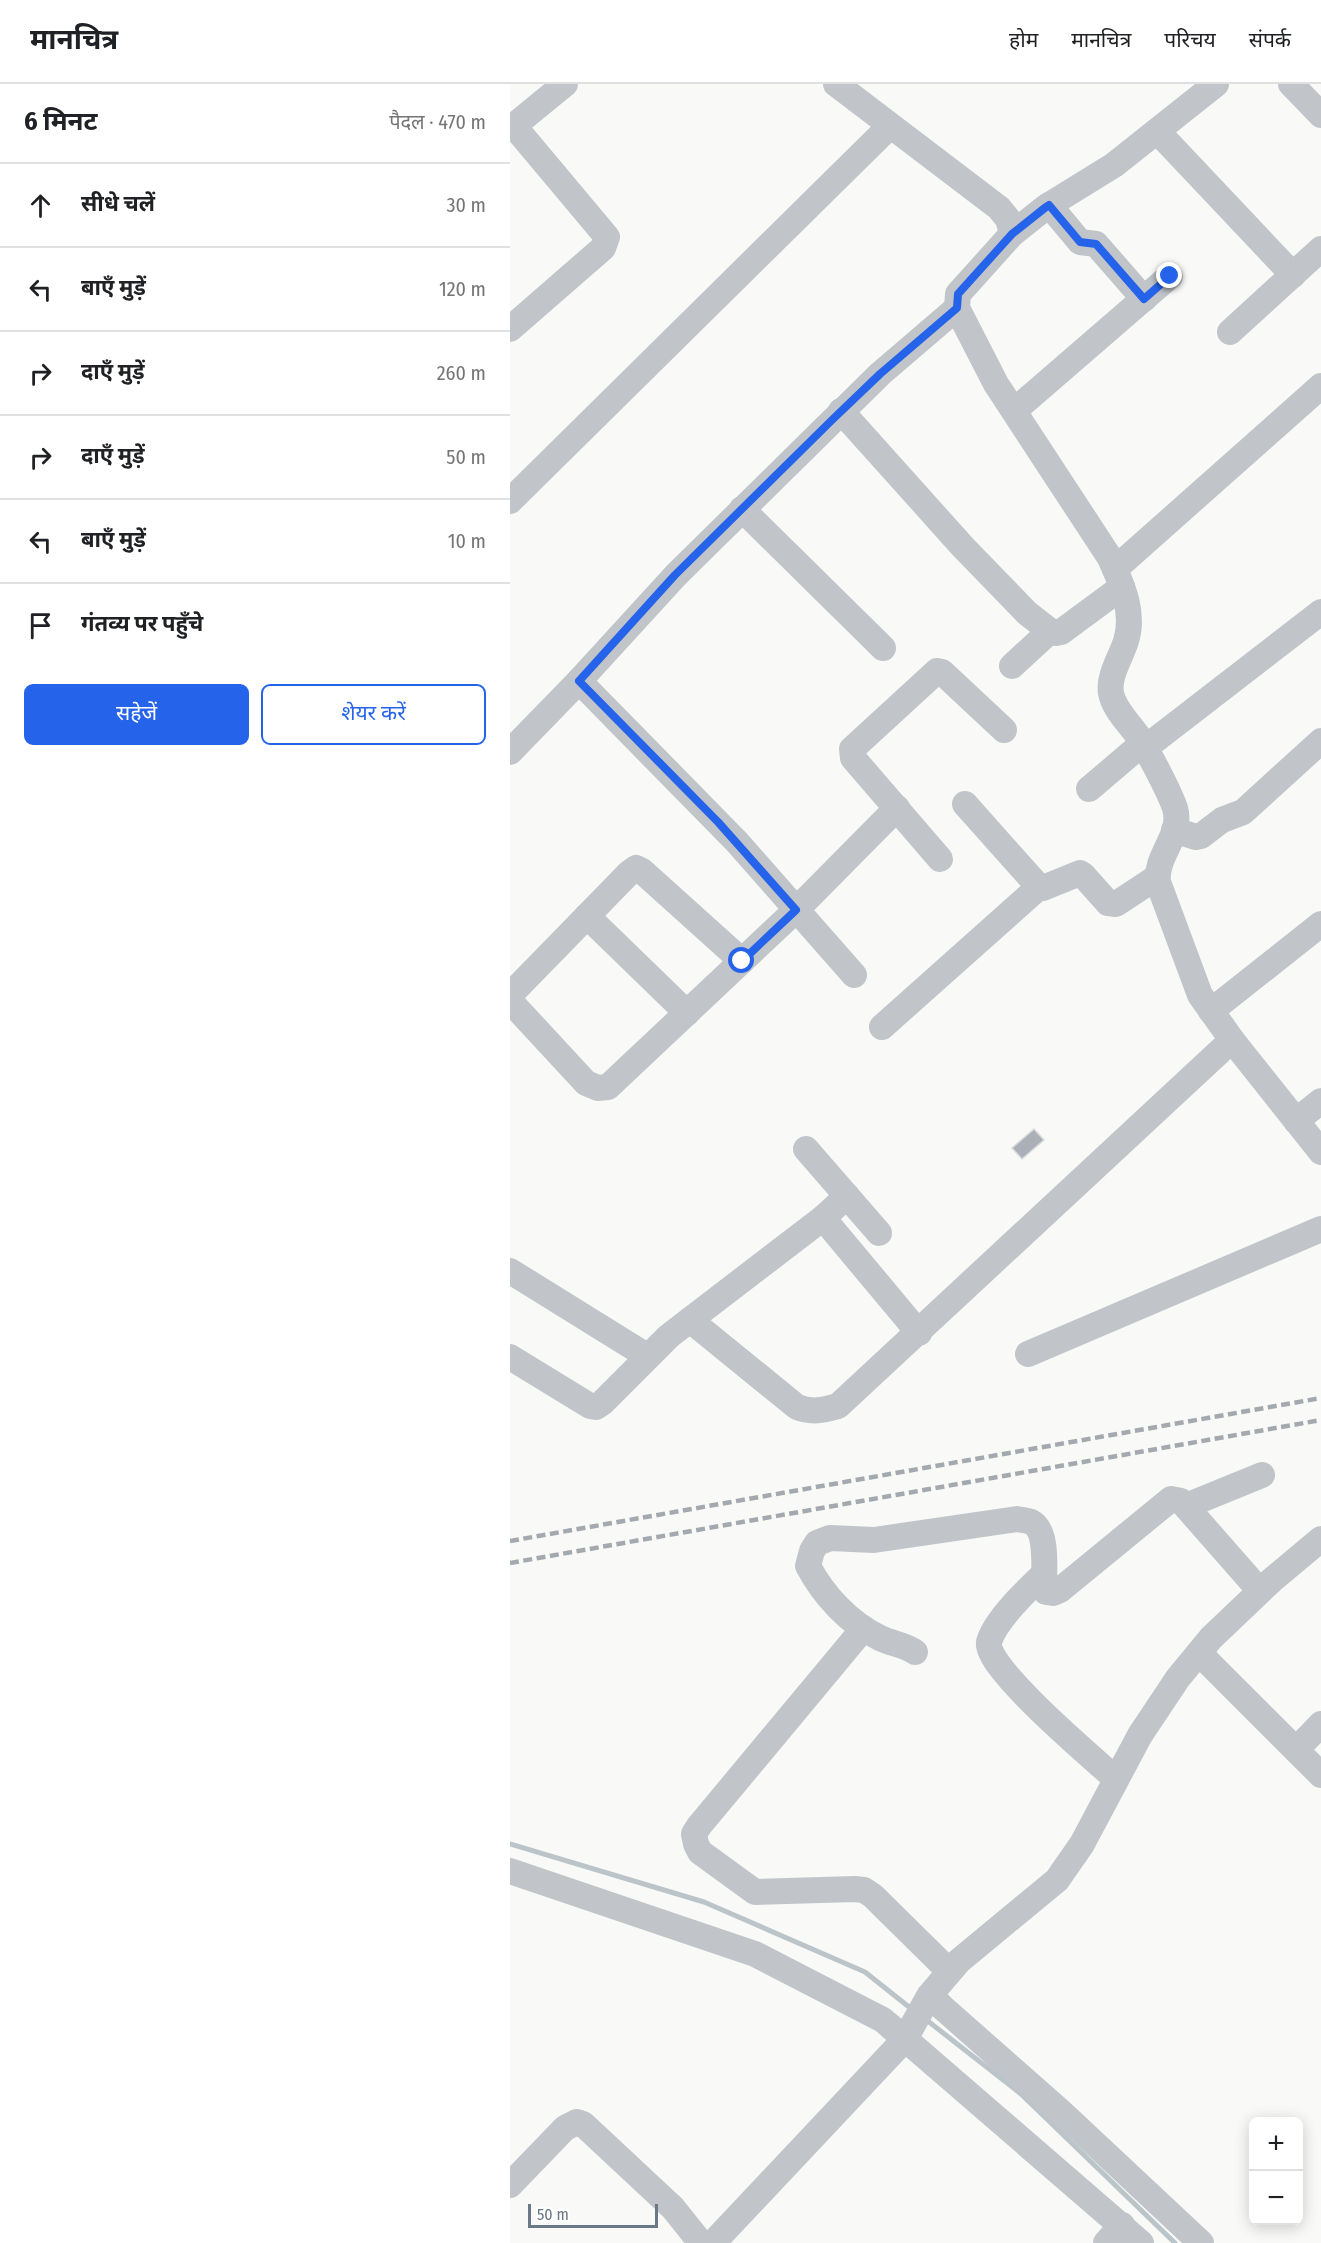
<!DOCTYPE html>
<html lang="hi">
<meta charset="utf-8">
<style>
:root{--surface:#fff;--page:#f6f6f6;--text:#202124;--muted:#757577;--line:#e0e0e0;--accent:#2563eb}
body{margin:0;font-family:"Fira Sans Condensed","Noto Sans Devanagari",sans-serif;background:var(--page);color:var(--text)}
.controls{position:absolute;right:18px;bottom:18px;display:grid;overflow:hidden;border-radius:9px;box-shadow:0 3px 15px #0003}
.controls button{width:54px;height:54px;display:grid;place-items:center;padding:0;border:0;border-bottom:2px solid var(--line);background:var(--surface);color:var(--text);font:30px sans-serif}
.scale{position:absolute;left:18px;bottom:15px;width:130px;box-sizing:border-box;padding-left:6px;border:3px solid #6a7887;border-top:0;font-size:16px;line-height:21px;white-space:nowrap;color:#6a7887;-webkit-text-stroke:4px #fff;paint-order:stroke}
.stop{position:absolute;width:18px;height:18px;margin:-14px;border:4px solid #2563eb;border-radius:50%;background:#fff}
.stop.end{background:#2563eb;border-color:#fff;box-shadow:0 2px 6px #0008}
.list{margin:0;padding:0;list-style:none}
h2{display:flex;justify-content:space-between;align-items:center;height:78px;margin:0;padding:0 24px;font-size:26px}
h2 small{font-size:20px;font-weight:400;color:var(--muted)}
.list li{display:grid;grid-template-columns:39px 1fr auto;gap:18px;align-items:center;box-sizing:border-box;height:84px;padding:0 24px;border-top:2px solid var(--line)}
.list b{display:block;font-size:22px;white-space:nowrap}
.list em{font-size:20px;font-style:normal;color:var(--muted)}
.actions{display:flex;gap:12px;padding:18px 24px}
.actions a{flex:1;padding:14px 0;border:2px solid var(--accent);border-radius:9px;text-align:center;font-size:21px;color:var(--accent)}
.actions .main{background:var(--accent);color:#fff}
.icon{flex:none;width:33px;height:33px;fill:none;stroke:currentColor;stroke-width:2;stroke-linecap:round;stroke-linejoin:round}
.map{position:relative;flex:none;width:811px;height:2159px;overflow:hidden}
header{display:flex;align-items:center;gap:36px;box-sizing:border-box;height:84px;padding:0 30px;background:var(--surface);border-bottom:2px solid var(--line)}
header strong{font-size:28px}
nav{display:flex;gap:33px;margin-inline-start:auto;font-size:21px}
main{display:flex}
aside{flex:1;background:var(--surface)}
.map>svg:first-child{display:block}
</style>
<header>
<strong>मानचित्र</strong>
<nav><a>होम</a><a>मानचित्र</a><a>परिचय</a><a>संपर्क</a></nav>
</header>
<main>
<aside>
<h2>6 मिनट<small>पैदल · 470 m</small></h2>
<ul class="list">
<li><svg class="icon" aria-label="ahead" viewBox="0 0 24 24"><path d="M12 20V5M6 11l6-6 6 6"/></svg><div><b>सीधे चलें</b></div><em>30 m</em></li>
<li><svg class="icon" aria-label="left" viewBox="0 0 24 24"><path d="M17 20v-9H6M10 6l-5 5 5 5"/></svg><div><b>बाएँ मुड़ें</b></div><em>120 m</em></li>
<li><svg class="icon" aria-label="right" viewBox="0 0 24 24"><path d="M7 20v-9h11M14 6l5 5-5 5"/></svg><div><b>दाएँ मुड़ें</b></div><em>260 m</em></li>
<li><svg class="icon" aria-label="right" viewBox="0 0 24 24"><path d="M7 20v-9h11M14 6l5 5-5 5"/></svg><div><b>दाएँ मुड़ें</b></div><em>50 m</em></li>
<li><svg class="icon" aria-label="left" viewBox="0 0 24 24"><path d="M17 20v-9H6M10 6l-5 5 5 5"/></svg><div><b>बाएँ मुड़ें</b></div><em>10 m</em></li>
<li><svg class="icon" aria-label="arrive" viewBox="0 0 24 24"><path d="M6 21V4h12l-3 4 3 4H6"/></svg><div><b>गंतव्य पर पहुँचे</b></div></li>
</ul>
<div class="actions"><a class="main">सहेजें</a><a>शेयर करें</a></div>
</aside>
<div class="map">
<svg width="811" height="2159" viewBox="0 0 811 2159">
<rect width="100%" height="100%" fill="#f9faf8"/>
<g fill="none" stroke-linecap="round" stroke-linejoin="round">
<g stroke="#bbc4c9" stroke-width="5">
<path d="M0 1760 194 1818 355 1888 404 1927"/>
<path d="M414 1934 511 2010 665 2159"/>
</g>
</g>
<path fill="#a9b0b8" stroke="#dbdbda" stroke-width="1.5" d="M524 1045 534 1056 512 1075 502 1064Z"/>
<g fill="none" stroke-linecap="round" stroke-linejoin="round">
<g stroke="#c1c5c9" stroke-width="26">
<path d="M326 0 489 124 498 135 502 150 448 210 447 224 486 300 600 474C612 501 625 528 616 557 611 573 598 592 601 609 604 626 621 641 630 655 640 671 659 707 665 724 673 751 645 771 648 798L690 911 722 956 811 1068"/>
<path d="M781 0 811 31"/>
<path d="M0 45 55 0"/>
<path d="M647 47 783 191"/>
<path d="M539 121 570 158 586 160 634 215"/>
<path d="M502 150 536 123 604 81 706 0"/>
<path d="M0 245 93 164 97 153 4 42"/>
<path d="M720 248 811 165"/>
<path d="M331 327 453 463 517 529 540 547 546 549 551 548 612 503"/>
<path d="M504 327 660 192"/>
<path d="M0 417 380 42"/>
<path d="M232 425 373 564"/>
<path d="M605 485 811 302"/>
<path d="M502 582 540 547"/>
<path d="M69 597 227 758 344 891"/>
<path d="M635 664 811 528"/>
<path d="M0 668 69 597 166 491 370 290 447 224"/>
<path d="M579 705 633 659"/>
<path d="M455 720 529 803 533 804 570 789 573 791 598 819 606 820 647 793"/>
<path d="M664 746 686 753 691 752 712 736 733 728 811 657"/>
<path d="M430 775 343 674 342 665 427 587 432 588 494 646"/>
<path d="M77 832 177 929"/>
<path d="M0 911 119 789 126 784 132 787 232 877"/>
<path d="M0 917 76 999 88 1004 98 1003 286 826 387 724"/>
<path d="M701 927 811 840"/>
<path d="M372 943 529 803"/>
<path d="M786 1037 811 1017"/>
<path d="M296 1065 369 1149"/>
<path d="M313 1134 409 1249"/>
<path d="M0 1187 137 1272"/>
<path d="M180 1236 287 1323C302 1329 313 1326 328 1322L722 956"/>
<path d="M518 1270 811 1145"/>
<path d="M0 1273 80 1322 86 1323 92 1319 159 1252 313 1134 337 1112"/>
<path d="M676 1422 752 1391"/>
<path d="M534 1490C517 1506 485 1536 479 1558 473 1582 585 1676 606 1695"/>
<path d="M353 1545 189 1742 184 1750 186 1760 190 1768 245 1808 345 1805 354 1806 363 1812 439 1887"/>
<path d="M405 1568C394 1560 382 1560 370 1554 339 1539 314 1512 298 1482L302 1467 307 1459 320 1454 364 1456 507 1435C511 1436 517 1436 521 1438 538 1446 534 1486 534 1502L536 1508 543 1509 550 1506 661 1415 671 1417 750 1507"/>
<path d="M689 1569 811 1691"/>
<path d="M786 1666 811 1640"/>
<path d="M0 1787 245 1870 373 1936 631 2159"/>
<path d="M422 1909 424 1915 433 1924 551 2028 691 2159"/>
<path d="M0 2101 55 2044 67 2038 73 2040 163 2124 191 2159"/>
<path d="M203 2159 395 1955 419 1912 449 1877 547 1796 572 1760 630 1651 668 1594 701 1554 762 1496 811 1455"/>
<path d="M596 2159 612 2141"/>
</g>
<g stroke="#a3a9af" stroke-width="4.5" stroke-dasharray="9 4.5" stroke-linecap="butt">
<path d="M0 1457 811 1314"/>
<path d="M0 1479 811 1336"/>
</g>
</g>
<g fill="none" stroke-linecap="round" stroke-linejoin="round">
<path stroke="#2563eb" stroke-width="8" d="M232 877 286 826 208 738 69 597 165 491 322 336 370 290 447 224 448 210 502 150 536 123 539 121 570 158 586 160 634 215 660 192"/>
</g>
</svg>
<div class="controls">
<button>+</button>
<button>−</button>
</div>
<div class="scale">50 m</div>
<div class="stop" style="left:232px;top:877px"></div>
<div class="stop end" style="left:660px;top:192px"></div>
</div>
</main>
